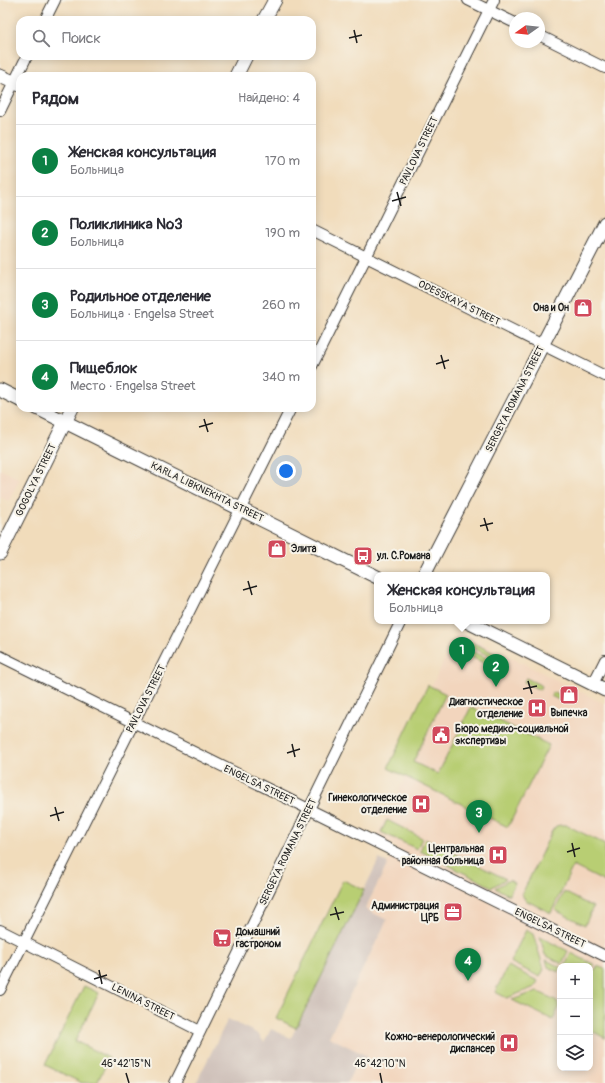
<!DOCTYPE html>
<html lang="ru">
<meta charset="utf-8">
<style>
:root{--surface:#fff;--page:#f2f2f3;--text:#2b2b33;--muted:#7c7c81;--line:#e1e1e2;--accent:#0b8043}
body{margin:0;font-family:Pangolin,sans-serif;background:var(--page);color:var(--text)}
.controls{position:absolute;right:12px;bottom:12px;display:grid;overflow:hidden;border-radius:8px;box-shadow:0 2px 10px #0003}
.controls button{width:36px;height:36px;display:grid;place-items:center;padding:0;border:0;border-bottom:1px solid var(--line);background:var(--surface);color:var(--text);font:20px sans-serif}
.compass{position:absolute;left:509px;top:12px;width:36px;height:36px;border-radius:50%;background:var(--surface);box-shadow:0 2px 10px #0003;rotate:255deg}
.you{position:absolute;left:286px;top:471px;width:14px;height:14px;margin:-10px;border:3px solid #fff;border-radius:50%;background:#1a73e8;box-shadow:0 0 0 6px #1a73e833}
.badge{display:grid;place-items:center;width:26px;height:26px;border-radius:50%;background:var(--accent);color:#fff;font-size:13px;font-weight:700}
.pin{position:absolute;translate:-50% -33px;filter:drop-shadow(0 1px 2px #0008)}
.pin::after{content:'';position:absolute;top:21px;width:14px;height:12px;background:inherit;clip-path:polygon(0 0,100% 0,50% 100%)}
.popup{position:absolute;left:374px;top:572px;width:176px;height:52px;box-sizing:border-box;display:grid;place-content:center;border-radius:8px;background:var(--surface);filter:drop-shadow(0 1px 3px #0005);font-size:13px;white-space:nowrap;color:var(--muted)}
.popup b{font-size:15px;color:var(--text)}
.popup::after{content:'';position:absolute;left:50%;top:100%;margin-left:-8px;border:8px solid transparent;border-top-color:var(--surface)}
.list{margin:0;padding:0;list-style:none}
h2{display:flex;justify-content:space-between;align-items:center;height:52px;margin:0;padding:0 16px;font-size:17px}
h2 small{font-size:13px;font-weight:400;color:var(--muted)}
.list li{display:grid;grid-template-columns:26px 1fr auto;gap:12px;align-items:center;box-sizing:border-box;height:72px;padding:0 16px;border-top:1px solid var(--line)}
.list b{display:block;font-size:15px;white-space:nowrap}
.list p{margin:0;font-size:13px;white-space:nowrap;color:var(--muted)}
.list em{font-size:13px;font-style:normal;color:var(--muted)}
.icon{flex:none;width:22px;height:22px;fill:none;stroke:currentColor;stroke-width:2;stroke-linecap:round;stroke-linejoin:round}
.map{position:relative;flex:none;width:605px;height:1083px;overflow:hidden}
.search{position:absolute;background:var(--surface);box-shadow:0 2px 10px #0003;left:16px;top:16px;width:300px;height:44px;display:flex;align-items:center;gap:10px;box-sizing:border-box;padding:0 14px;border-radius:12px;color:var(--muted);font-size:15px}
.panel{position:absolute;background:var(--surface);box-shadow:0 2px 10px #0003;left:16px;top:72px;width:300px;height:340px;border-radius:12px}
.map>svg:first-child{display:block}
</style>
<div class="map">
<svg width="605" height="1083" viewBox="0 0 605 1083">
<rect width="100%" height="100%" fill="#f7f3e8"/>
<filter id="ink" filterUnits="userSpaceOnUse"><feTurbulence type="fractalNoise" baseFrequency=".025" numOctaves="2"/><feDisplacementMap in="SourceGraphic" scale="8" xChannelSelector="R" yChannelSelector="G"/><feConvolveMatrix kernelMatrix="1 2 1 2 8 2 1 2 1" color-interpolation-filters="sRGB"/></filter>
<filter id="wash" filterUnits="userSpaceOnUse"><feTurbulence type="fractalNoise" baseFrequency=".012" numOctaves="4" result="noise"/><feDisplacementMap in="SourceGraphic" scale="16" xChannelSelector="R" yChannelSelector="G"/><feGaussianBlur stdDeviation="0.9" result="paint"/><feColorMatrix in="noise" values="0 0 0 0 0 0 0 0 0 0 0 0 0 0 0 0 0 1.4 0 .05"/><feComposite in="paint" operator="in"/></filter>
<g filter="url(#wash)">
<rect width="100%" height="100%" fill="#f1dcbb"/>
<g fill="#f2d5bd" fill-rule="evenodd">
<path d="M0 469 20 479 9 501 0 497Z"/>
<path d="M458 631 605 704V1083H347L356 1064 329 1038 387 920 365 910 396 847 376 837 446 694 431 687ZM560 966H590V1068H560Z"/>
</g>
<path fill="#cfc1ba" d="M379 859 388 863 365 909 387 920 329 1037 367 1056 362 1067 356 1064 347 1083H196L228 1019 258 1034 264 1042 271 1029 291 1038Z"/>
<g fill="#b8ce73" stroke="#6a7548">
<path d="M465 639 496 654 494 658 463 643Z"/>
<path d="M462 646 492 661 490 666 459 651Z"/>
<path d="M526 678 542 686 540 690 524 682Z"/>
<path d="M428 685 446 694 413 762 438 774 471 707 549 745 508 827 388 768Z"/>
<path d="M554 692 569 700 567 704 551 696Z"/>
<path d="M387 820 422 838 417 849 381 832Z"/>
<path d="M561 825H566L605 844V882L573 866 551 913 525 900 522 894 552 831 556 826Z"/>
<path d="M425 839 506 879 492 887 420 851Z"/>
<path d="M343 880 364 890 296 1028 276 1018Z"/>
<path d="M509 880 515 883 509 895 495 888Z"/>
<path d="M564 892 593 907 585 925 555 910Z"/>
<path d="M526 930 533 934 544 969 540 977 510 962Z"/>
<path d="M540 937 568 951 562 964 545 955Z"/>
<path d="M571 953 595 965 590 968V966H565Z"/>
<path d="M546 960 560 967 558 972 548 967Z"/>
<path d="M508 966 538 981 535 987 507 998 495 992Z"/>
<path d="M597 966 605 969V1038L590 1030V973L596 969Z"/>
<path d="M84 986 99 993 75 1041 109 1058 97 1083H82L45 1065Z"/>
<path d="M537 991 557 1001 559 1008 553 1020 512 1000Z"/>
</g>
</g>
<g filter="url(#ink)">
<g fill="none" stroke-linecap="round" stroke-linejoin="round">
<defs>
<g id="street">
<path d="M468 0 515 23"/>
<path d="M45 20 55 0"/>
<path d="M539 35 605 68"/>
<path d="M0 111 27 56"/>
<path d="M312 230 605 376"/>
<path d="M312 366 494 0"/>
<path d="M0 656 605 956"/>
<path d="M593 684 605 660"/>
<path d="M0 930 200 1031"/>
<path d="M0 990 291 408"/>
<path d="M175 1083 401 621"/>
</g>
<g id="secondary">
<path d="M264 20 275 0"/>
<path d="M0 76 20 85"/>
<path d="M236 76 246 56"/>
<path d="M0 390 20 400"/>
<path d="M37 408 377 577"/>
<path d="M0 553 72 408"/>
<path d="M424 575 605 223"/>
<path d="M466 621 605 690"/>
</g>
</defs>
<use href="#street" stroke="#3c3934" stroke-width="12"/>
<use href="#secondary" stroke="#3c3934" stroke-width="15"/>
<use href="#street" stroke="#fff" stroke-width="10"/>
<use href="#secondary" stroke="#fff" stroke-width="13"/>
</g>
</g>
<path fill="none" stroke="#1c1c1c" stroke-width="1.5" d="M354 30 357 43M349 38 362 35M397 192 401 206M392 201 406 197M441 355 445 369M436 364 449 360M204 419 208 432M199 427 213 423M484 518 488 531M480 526 493 523M248 581 252 595M243 590 257 586M528 681 532 694M523 689 537 686M292 744 295 757M287 753 300 749M55 807 59 821M50 816 64 812M572 843 575 857M567 852 580 848M335 907 339 920M330 915 344 912M99 970 102 984M94 979 107 975M126 1073 129 1083M380 1073 382 1083"/>
<defs>
<symbol id="shop-square" viewBox="-11 -11 22 22"><rect x="-9" y="-9" width="18" height="18" rx="4" fill="#d1495b" stroke="#f7f3e8"/><path d="M-5-2.5h2.3a2.7 3.5 0 0 1 5.4 0H5L5.5 6h-11ZM-1.5-2.5h3a1.5 2.3 0 0 0-3 0Z" fill="#fff"/></symbol>
<symbol id="bus-square" viewBox="-11 -11 22 22"><rect x="-9" y="-9" width="18" height="18" rx="4" fill="#d1495b" stroke="#f7f3e8"/><path d="M-5-6H5V4H4V6H2V4H-2V6H-4V4H-5ZM-3.5-4V0h7V-4ZM-3.5 1.2v1.5H-2V1.2ZM2 1.2v1.5H3.5V1.2Z" fill="#fff"/></symbol>
<symbol id="hospital-square" viewBox="-11 -11 22 22"><rect x="-9" y="-9" width="18" height="18" rx="4" fill="#d1495b" stroke="#f7f3e8"/><path d="M-5-5h3v3.5h4V-5h3V5h-3V1.5h-4V5h-3Z" fill="#fff"/></symbol>
<symbol id="civic-square" viewBox="-11 -11 22 22"><rect x="-9" y="-9" width="18" height="18" rx="4" fill="#d1495b" stroke="#f7f3e8"/><path d="M-.6-6.5H3V-4.5H.6V-3L4-1V1h2V6H-6V1h2V-1L-.6-3ZM-1.2 2.5V6h2.4V2.5Z" fill="#fff"/></symbol>
<symbol id="office-square" viewBox="-11 -11 22 22"><rect x="-9" y="-9" width="18" height="18" rx="4" fill="#d1495b" stroke="#f7f3e8"/><path d="M-6-3h4V-5.5h4V-3h4V5H-6ZM-1-4.5V-3h2v-1.5ZM-6 0V1H6V0Z" fill="#fff"/></symbol>
<symbol id="supermarket-square" viewBox="-11 -11 22 22"><rect x="-9" y="-9" width="18" height="18" rx="4" fill="#d1495b" stroke="#f7f3e8"/><path d="M-6-5.5h2.5l.6 2H6L4.5 2H-2.5L-4.4-4H-6ZM-1.5 3.2a1.3 1.3 0 1 0 .1 0ZM3 3.2a1.3 1.3 0 1 0 .1 0Z" fill="#fff"/></symbol>
</defs>
<g fill-rule="evenodd">
<use href="#shop-square" x="572" y="297" width="22" height="22"/>
<use href="#shop-square" x="266" y="538" width="22" height="22"/>
<use href="#bus-square" x="352" y="545" width="22" height="22"/>
<use href="#shop-square" x="558" y="684" width="22" height="22"/>
<use href="#hospital-square" x="526" y="697" width="22" height="22"/>
<use href="#civic-square" x="430" y="724" width="22" height="22"/>
<use href="#hospital-square" x="410" y="793" width="22" height="22"/>
<use href="#hospital-square" x="487" y="844" width="22" height="22"/>
<use href="#office-square" x="442" y="901" width="22" height="22"/>
<use href="#supermarket-square" x="211" y="927" width="22" height="22"/>
<use href="#hospital-square" x="498" y="1032" width="22" height="22"/>
</g>
<g text-anchor="middle" dominant-baseline="central" stroke-width="4" stroke-linejoin="round" paint-order="stroke">
<g font-size="10" fill="#1c1c1c" stroke="#f7f3e8">
<text transform="translate(419 151) rotate(-64)">PAVLOVA STREET</text>
<text transform="translate(459 303) rotate(26)">ODESSKAYA STREET</text>
<text transform="translate(515 399) rotate(-63)">SERGEYA ROMANA STREET</text>
<text transform="translate(36 480) rotate(-64)">GOGOLYA STREET</text>
<text transform="translate(207 492) rotate(26)">KARLA LIBKNEKHTA STREET</text>
<text transform="translate(146 699) rotate(-63)">PAVLOVA STREET</text>
<text transform="translate(259 785) rotate(26)">ENGELSA STREET</text>
<text transform="translate(288 852) rotate(-64)">SERGEYA ROMANA STREET</text>
<text transform="translate(550 928) rotate(26)">ENGELSA STREET</text>
<text transform="translate(143 1002) rotate(27)">LENINA STREET</text>
</g>
<g font-size="10" font-weight="bold" fill="#1c1c1c" stroke="#f7f3e8" text-anchor="end">
<text x="569" y="308">Она и Он</text>
<text x="291" y="549" text-anchor="start">Элита</text>
<text x="377" y="556" text-anchor="start">ул. С.Романа</text>
<text x="523" y="702">Диагностическое<tspan x="523" dy="12">отделение</tspan></text>
<text x="569" y="713" text-anchor="middle">Выпечка</text>
<text x="455" y="729" text-anchor="start">Бюро медико-социальной<tspan x="455" dy="12">экспертизы</tspan></text>
<text x="407" y="798">Гинекологическое<tspan x="407" dy="12">отделение</tspan></text>
<text x="484" y="849">Центральная<tspan x="484" dy="12">районная больница</tspan></text>
<text x="439" y="906">Администрация<tspan x="439" dy="12">ЦРБ</tspan></text>
<text x="236" y="932" text-anchor="start">Домашний<tspan x="236" dy="12">гастроном</tspan></text>
<text x="495" y="1037">Кожно-венерологический<tspan x="495" dy="12">диспансер</tspan></text>
</g>
</g>
<g font-size="10" text-anchor="middle" fill="#1c1c1c" stroke="#f7f3e8" stroke-width="4" stroke-linejoin="round" paint-order="stroke">
<text x="126" y="1067">46°42'15"N</text>
<text x="380" y="1067">46°42'10"N</text>
</g>
</svg>
<div class="controls">
<button>+</button>
<button>−</button>
<button><svg class="icon" aria-label="layers" viewBox="0 0 24 24"><path d="M12 4l9 5-9 5-9-5zM3 14l9 5 9-5"/></svg></button>
</div>
<svg class="compass" viewBox="-18 -18 36 36"><path d="M0-13l5 13h-10z" fill="#e53935"/><path d="M0 13l5-13h-10z" fill="#7c7c81"/></svg>
<div class="you"></div>
<div class="pin badge" style="left:462px;top:670px">1</div>
<div class="popup"><b>Женская консультация</b>Больница</div>
<div class="pin badge" style="left:496px;top:687px">2</div>
<div class="pin badge" style="left:479px;top:833px">3</div>
<div class="pin badge" style="left:468px;top:981px">4</div>
<div class="search"><svg class="icon" aria-label="search" viewBox="0 0 24 24"><circle cx="10" cy="10" r="6"/><path d="M15 15l6 6"/></svg>Поиск</div>
<section class="panel">
<h2>Рядом<small>Найдено: 4</small></h2>
<ul class="list">
<li><span class="badge">1</span><div><b>Женская консультация</b><p>Больница</p></div><em>170 m</em></li>
<li><span class="badge">2</span><div><b>Поликлиника №3</b><p>Больница</p></div><em>190 m</em></li>
<li><span class="badge">3</span><div><b>Родильное отделение</b><p>Больница · Engelsa Street</p></div><em>260 m</em></li>
<li><span class="badge">4</span><div><b>Пищеблок</b><p>Место · Engelsa Street</p></div><em>340 m</em></li>
</ul>
</section>
</div>
